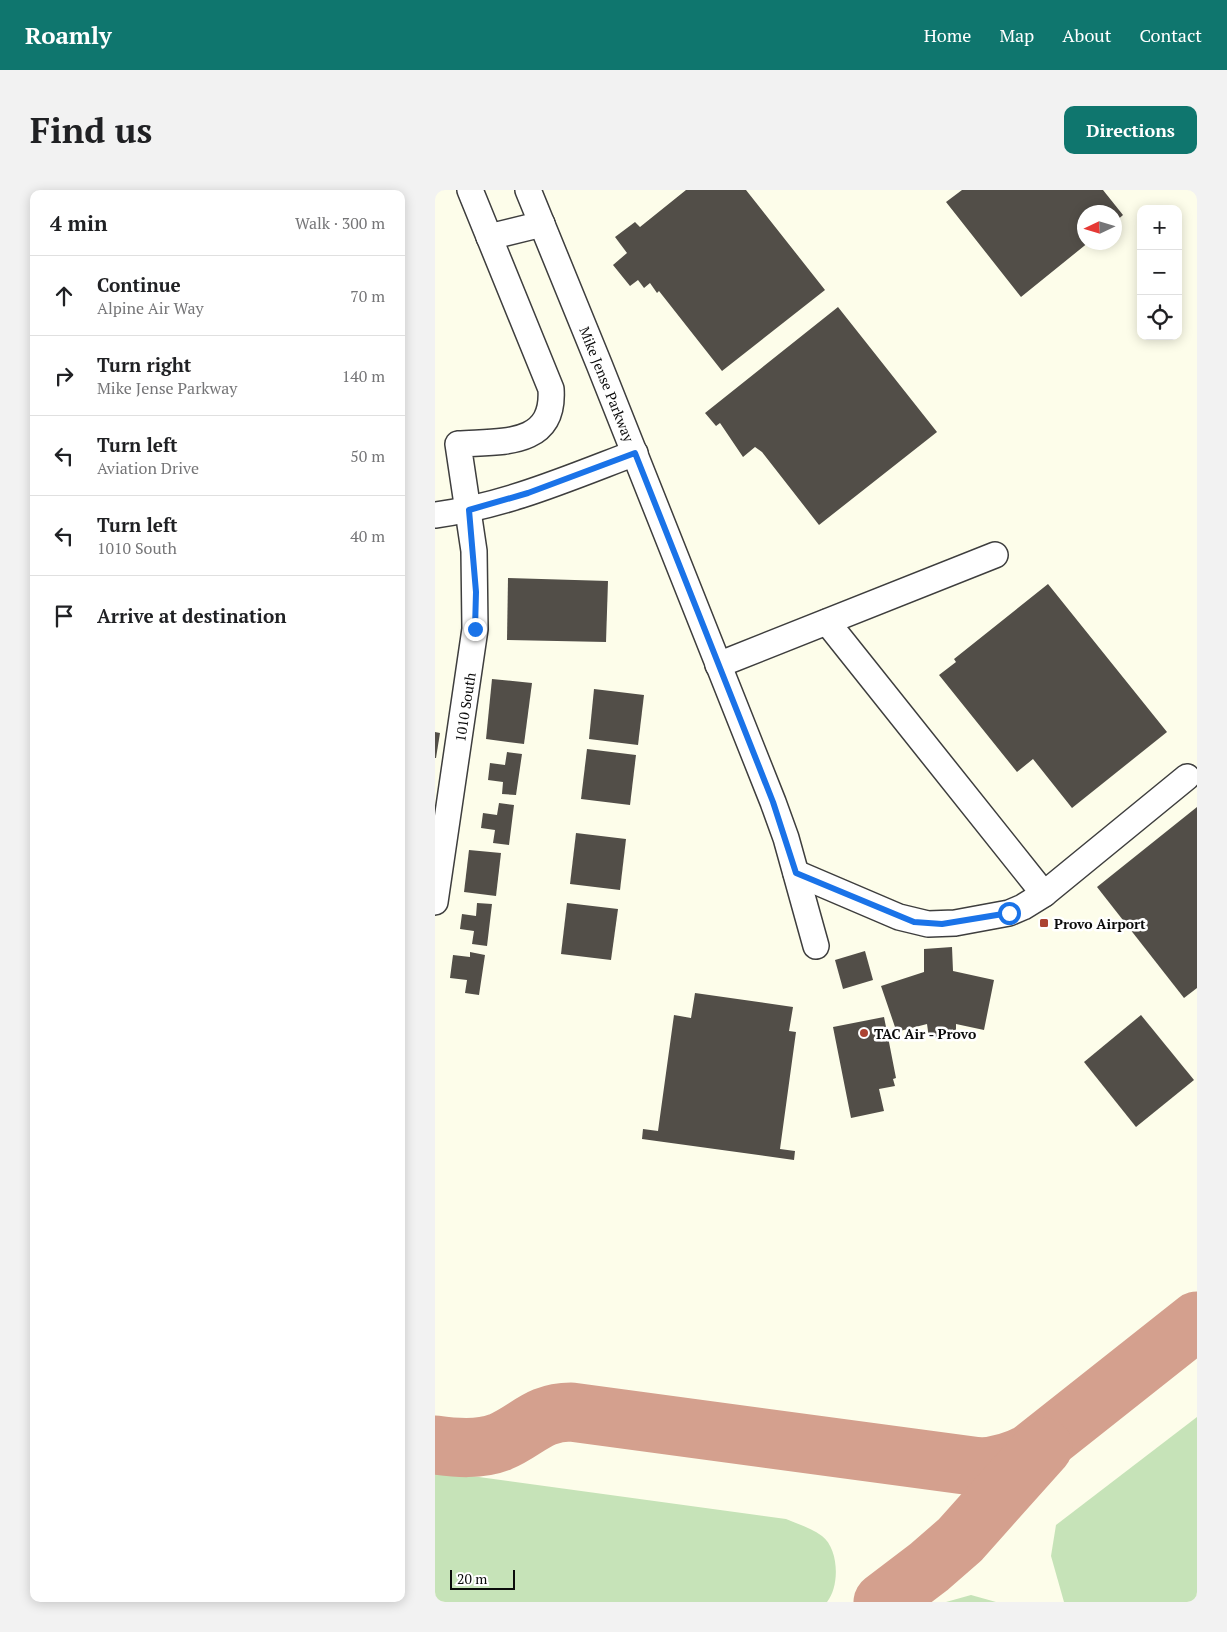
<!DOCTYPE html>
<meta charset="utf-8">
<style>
:root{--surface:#fff;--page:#f2f2f2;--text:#202124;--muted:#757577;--line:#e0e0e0;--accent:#0f766e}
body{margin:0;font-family:"PT Serif",serif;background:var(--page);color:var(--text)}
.controls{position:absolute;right:15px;top:15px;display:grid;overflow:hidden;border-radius:10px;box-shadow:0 2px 12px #0003}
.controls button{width:45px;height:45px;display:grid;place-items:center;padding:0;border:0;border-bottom:1px solid var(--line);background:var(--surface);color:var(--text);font:25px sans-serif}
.compass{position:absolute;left:642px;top:15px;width:45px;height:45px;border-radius:50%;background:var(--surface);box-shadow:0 2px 12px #0003;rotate:266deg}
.scale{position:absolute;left:15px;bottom:12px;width:65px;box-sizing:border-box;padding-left:5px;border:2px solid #0b0b0b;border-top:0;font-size:14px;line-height:18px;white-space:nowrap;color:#0b0b0b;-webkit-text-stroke:4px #fff;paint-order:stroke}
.stop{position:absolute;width:15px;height:15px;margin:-11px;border:4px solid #1a73e8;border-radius:50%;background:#fff}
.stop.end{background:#1a73e8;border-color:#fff;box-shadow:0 1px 5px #0008}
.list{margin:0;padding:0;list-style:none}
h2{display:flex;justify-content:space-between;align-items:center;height:65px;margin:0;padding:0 20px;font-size:21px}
h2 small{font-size:16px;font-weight:400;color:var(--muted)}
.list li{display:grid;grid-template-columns:32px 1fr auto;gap:15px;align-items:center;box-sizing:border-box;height:80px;padding:0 20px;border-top:1px solid var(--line)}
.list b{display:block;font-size:19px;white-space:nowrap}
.list p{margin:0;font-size:16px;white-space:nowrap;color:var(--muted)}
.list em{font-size:16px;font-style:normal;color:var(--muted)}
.icon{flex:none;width:28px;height:28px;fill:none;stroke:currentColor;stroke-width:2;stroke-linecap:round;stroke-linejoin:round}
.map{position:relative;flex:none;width:762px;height:1412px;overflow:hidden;border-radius:10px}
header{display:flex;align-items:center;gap:30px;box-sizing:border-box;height:70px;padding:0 25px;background:var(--accent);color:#fff}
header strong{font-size:24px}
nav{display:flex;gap:28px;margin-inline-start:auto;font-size:18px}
.intro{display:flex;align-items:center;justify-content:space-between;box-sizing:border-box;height:120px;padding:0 30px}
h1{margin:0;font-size:35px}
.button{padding:12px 22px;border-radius:10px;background:var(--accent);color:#fff;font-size:18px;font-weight:700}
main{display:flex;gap:30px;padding:0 30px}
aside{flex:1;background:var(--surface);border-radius:10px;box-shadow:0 2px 12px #0003}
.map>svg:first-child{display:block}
</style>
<header>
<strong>Roamly</strong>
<nav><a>Home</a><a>Map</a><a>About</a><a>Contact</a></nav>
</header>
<div class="intro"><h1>Find us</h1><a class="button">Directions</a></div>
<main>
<aside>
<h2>4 min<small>Walk · 300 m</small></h2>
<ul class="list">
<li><svg class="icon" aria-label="ahead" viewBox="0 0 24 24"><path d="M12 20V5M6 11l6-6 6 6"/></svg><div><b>Continue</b><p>Alpine Air Way</p></div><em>70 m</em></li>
<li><svg class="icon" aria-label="right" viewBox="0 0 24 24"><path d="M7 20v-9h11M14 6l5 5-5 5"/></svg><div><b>Turn right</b><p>Mike Jense Parkway</p></div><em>140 m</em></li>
<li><svg class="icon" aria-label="left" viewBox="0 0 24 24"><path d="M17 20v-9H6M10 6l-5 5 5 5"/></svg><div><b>Turn left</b><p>Aviation Drive</p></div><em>50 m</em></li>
<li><svg class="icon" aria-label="left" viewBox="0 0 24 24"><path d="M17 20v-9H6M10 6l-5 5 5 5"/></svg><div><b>Turn left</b><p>1010 South</p></div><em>40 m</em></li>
<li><svg class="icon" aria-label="arrive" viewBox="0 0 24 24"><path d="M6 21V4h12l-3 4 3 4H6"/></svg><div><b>Arrive at destination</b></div></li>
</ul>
</aside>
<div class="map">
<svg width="762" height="1412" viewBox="0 0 762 1412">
<rect width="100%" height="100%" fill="#fdfdea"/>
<g fill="#c6e3b8">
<path d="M762 1227V1412H629L616 1366 621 1335Z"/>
<path d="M0 1281 351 1329C363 1334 376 1338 387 1346 404 1359 405 1396 392 1412H0Z"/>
<path d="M536 1405 561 1412H511Z"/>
</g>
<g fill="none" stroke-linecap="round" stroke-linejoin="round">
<g stroke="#d4a08e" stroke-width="59">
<path d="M0 1255C21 1258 45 1260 65 1252 93 1240 103 1222 136 1222L545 1277C563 1276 578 1272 595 1263L762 1131"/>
<path d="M448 1412 494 1377 525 1350 608 1257"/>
</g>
</g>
<g fill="#524e48">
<path d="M251 0H311L390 100 287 181 224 101 222 103 215 93 209 98 203 90 195 96 178 75 192 63 180 47 200 32 205 37Z"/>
<path d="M527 0H668L688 25 680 32V22H650V52H654L586 107 511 12Z"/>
<path d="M403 117 502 242 384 335 327 262 320 257 308 267 285 233 281 236 270 223Z"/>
<path d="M73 388 173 391 171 452 72 450Z"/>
<path d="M613 394 732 542 637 618 598 569 582 582 504 485 521 472 519 469Z"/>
<path d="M57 489 97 493 89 554 51 549Z"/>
<path d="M159 499 209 505 203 555 154 549Z"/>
<path d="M0 542 5 543 1 568H0Z"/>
<path d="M152 559 201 565 195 615 146 609Z"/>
<path d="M72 562 87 564 81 605 67 604 68 592 53 590 55 573 70 575Z"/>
<path d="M64 613 79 615 74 655 58 653 60 640 46 638 48 623 62 625Z"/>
<path d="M762 617V798L749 808 662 697Z"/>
<path d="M141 643 191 649 185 700 135 694Z"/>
<path d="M34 660 66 663 61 706 29 702Z"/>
<path d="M42 713 57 714 52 756 37 754 39 741 25 739 27 724 41 726Z"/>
<path d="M132 713 183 719 176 770 126 764Z"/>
<path d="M517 757 518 781 559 790 549 840 521 834V847L494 848 492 834 461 842 453 847 461 888 458 889 460 896 444 899 449 921 416 928 398 837 449 827 452 842 460 837 446 796 489 782V759Z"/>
<path d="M430 761 438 790 408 799 400 770Z"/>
<path d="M35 762 50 765 44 805 30 803 32 790 15 788 18 765 35 767Z"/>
<path d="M260 803 358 817 354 841 361 842 345 959 360 961 359 970 207 949 208 939 223 941 239 825 256 828Z"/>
<path d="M706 825 759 890 701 937 649 872Z"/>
</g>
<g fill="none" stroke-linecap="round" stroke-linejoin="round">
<defs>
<g id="minor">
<path d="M93 0 164 174 338 612 351 648 381 756"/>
<path d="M54 47 107 34"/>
<path d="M0 325C70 316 134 288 200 263"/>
<path d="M392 432 609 704"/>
<path d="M283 475 560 365"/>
<path d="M361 683 464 727 493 734 520 733 574 723 588 717 609 704 752 587"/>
<path d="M0 712 40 439 39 361 23 254C64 251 120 258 116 199L35 0"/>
</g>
</defs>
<use href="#minor" stroke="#3e3e3e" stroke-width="28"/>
<use href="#minor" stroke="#fff" stroke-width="25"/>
</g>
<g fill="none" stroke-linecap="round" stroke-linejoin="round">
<path stroke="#1a73e8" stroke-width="6" d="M40 439 41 402 34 320 93 303 200 263 338 612 361 683 479 732 507 734 574 723"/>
</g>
<g fill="#ab4332" stroke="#fff" stroke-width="2">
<rect x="604" y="728" width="10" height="10" rx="2.5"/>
<circle cx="429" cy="843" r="5"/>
</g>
<g text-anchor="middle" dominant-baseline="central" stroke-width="5" stroke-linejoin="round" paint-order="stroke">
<g font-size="14" fill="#0b0b0b" stroke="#fff">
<text transform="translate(172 194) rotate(68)">Mike Jense Parkway</text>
<text transform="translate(30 517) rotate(-81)">1010 South</text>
</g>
<g font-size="14" font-weight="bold" fill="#0b0b0b" stroke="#fff" text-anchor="start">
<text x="619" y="733">Provo Airport</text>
<text x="439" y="843">TAC Air - Provo</text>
</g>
</g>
</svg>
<div class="controls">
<button>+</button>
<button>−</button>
<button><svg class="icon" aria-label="locate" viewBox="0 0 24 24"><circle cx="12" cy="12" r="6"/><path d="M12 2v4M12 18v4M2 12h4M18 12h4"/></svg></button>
</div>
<svg class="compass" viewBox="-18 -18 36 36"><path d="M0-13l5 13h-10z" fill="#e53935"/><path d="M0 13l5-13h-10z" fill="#757577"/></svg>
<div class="scale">20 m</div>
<div class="stop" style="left:574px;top:723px"></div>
<div class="stop end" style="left:40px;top:439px"></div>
</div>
</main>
